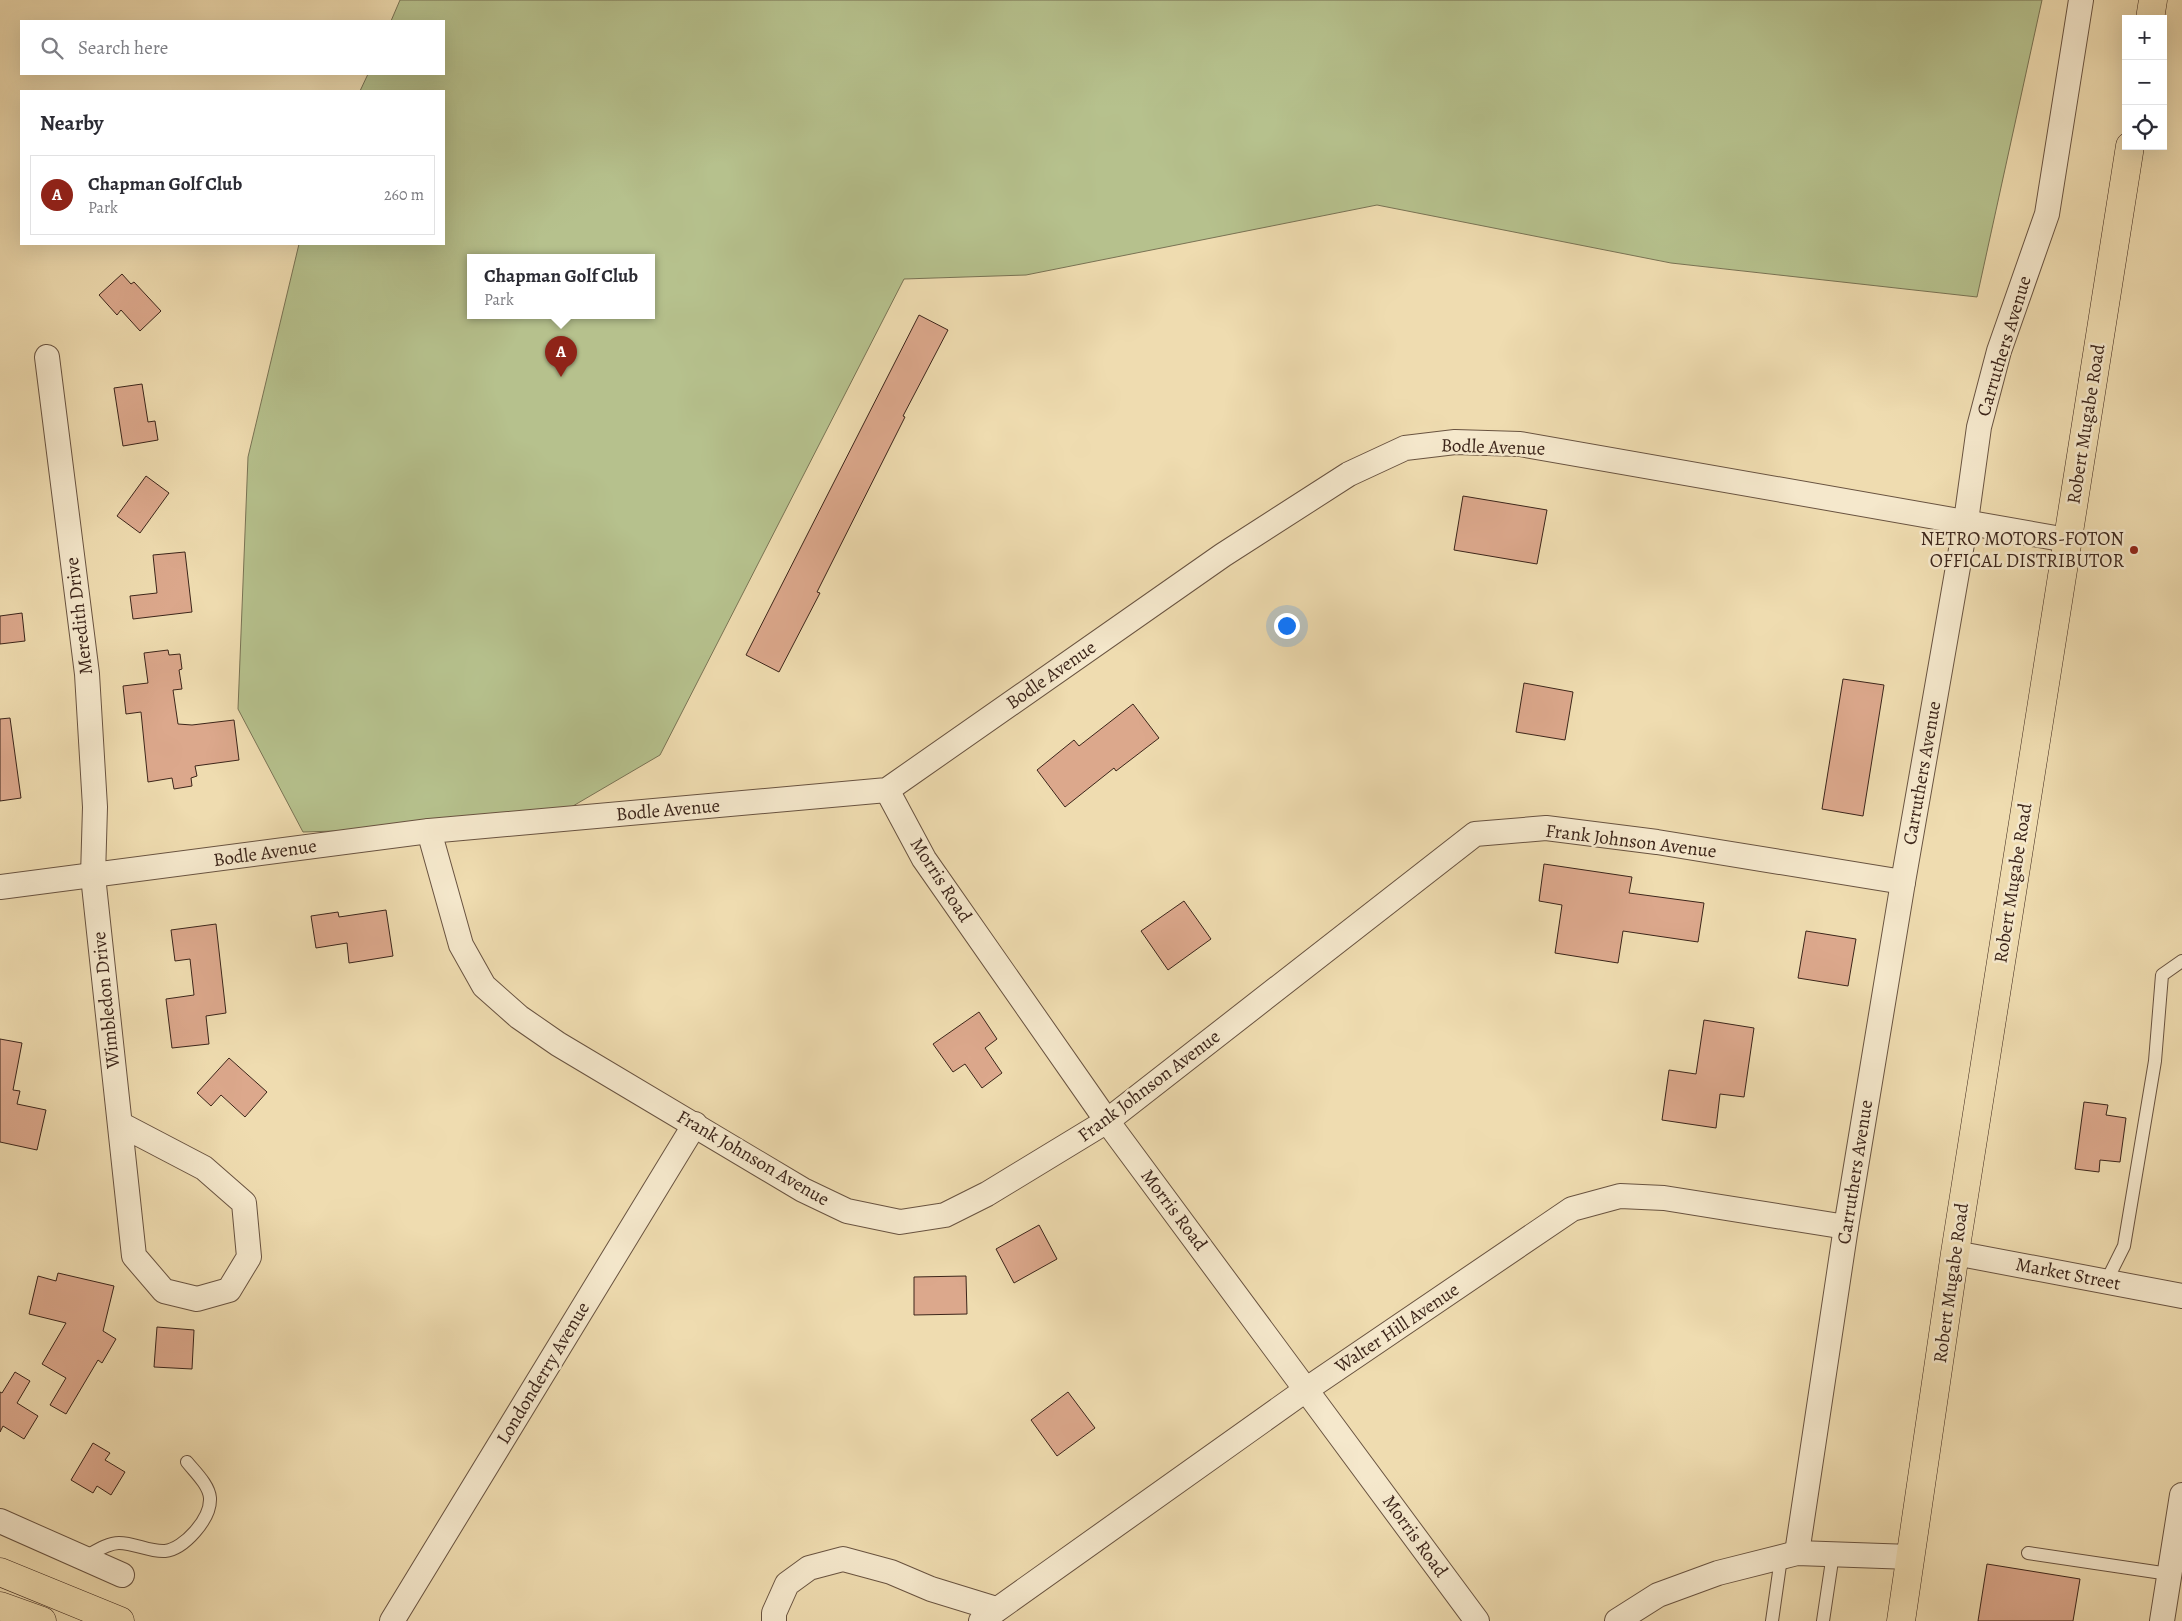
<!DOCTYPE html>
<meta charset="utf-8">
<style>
:root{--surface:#fff;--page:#f7f7f7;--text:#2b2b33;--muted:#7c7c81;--line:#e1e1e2;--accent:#8f2418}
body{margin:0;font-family:Alegreya,serif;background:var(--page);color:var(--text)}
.controls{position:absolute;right:15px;top:15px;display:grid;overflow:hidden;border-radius:0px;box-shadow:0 5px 20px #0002}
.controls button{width:45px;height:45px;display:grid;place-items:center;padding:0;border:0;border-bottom:1px solid var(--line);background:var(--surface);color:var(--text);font:25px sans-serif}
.you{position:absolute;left:1286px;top:625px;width:18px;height:18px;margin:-12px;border:4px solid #fff;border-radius:50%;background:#1a73e8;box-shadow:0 0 0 8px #1a73e833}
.badge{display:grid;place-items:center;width:32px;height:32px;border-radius:50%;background:var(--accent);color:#fff;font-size:16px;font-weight:700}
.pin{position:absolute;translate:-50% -41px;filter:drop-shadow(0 1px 2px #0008)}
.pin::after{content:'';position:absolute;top:26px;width:18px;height:15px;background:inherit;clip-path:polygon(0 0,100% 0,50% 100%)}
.popup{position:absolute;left:467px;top:254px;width:188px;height:65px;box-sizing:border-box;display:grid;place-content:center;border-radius:0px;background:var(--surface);filter:drop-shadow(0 1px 4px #0005);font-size:16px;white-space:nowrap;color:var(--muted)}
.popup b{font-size:19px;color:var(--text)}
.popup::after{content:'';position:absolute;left:50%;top:100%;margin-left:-10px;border:10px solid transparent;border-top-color:var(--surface)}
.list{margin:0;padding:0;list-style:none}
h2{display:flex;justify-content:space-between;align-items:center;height:65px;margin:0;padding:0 20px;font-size:21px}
h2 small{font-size:16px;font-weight:400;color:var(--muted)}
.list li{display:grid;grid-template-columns:32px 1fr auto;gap:15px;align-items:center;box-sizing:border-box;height:80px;margin:0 10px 10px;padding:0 10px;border:1px solid var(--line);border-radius:0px}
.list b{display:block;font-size:19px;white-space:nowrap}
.list p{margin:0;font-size:16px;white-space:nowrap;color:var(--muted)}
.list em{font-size:16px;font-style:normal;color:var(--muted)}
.icon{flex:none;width:28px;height:28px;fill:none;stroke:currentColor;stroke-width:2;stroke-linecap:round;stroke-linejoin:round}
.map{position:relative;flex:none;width:2182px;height:1621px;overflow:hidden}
.search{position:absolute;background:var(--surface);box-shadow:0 5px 20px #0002;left:20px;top:20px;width:425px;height:55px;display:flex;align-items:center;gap:12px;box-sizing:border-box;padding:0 18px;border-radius:0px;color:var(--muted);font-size:19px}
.panel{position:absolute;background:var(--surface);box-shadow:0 5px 20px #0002;left:20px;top:90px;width:425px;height:155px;border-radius:0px}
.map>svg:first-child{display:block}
</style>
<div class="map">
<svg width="2182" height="1621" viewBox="0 0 2182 1621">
<rect width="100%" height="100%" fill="#efdcb0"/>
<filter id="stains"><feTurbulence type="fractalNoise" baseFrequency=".004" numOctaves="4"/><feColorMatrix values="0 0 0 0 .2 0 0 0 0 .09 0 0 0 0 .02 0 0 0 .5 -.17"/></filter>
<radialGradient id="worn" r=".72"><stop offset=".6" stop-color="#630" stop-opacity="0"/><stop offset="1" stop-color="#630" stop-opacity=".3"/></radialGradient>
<path fill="#b6c18d" stroke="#797354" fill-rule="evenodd" d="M400 0H2042L1977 297 1671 263 1377 205 1026 275 904 279 660 755 561 813 434 828 303 832 238 709 248 457 299 244H444V91H360L368 74H444V21H391ZM471 258H651V316H471Z"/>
<g fill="#dca88c" stroke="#3c251a">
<path d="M122 274 131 284 134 282 161 311 140 331 121 310 117 315 99 295Z"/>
<path d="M919 315 948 330 903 416 905 417 817 592 820 593 779 672 746 655Z"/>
<path d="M142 384 148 422 155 421 158 440 123 446 114 388Z"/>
<path d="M146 476 169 493 140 533 117 516Z"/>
<path d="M1463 496 1547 510 1537 564 1454 550Z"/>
<path d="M185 552 192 612 133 619 130 596 157 593 153 555Z"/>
<path d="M22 613 25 641 0 644V616Z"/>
<path d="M168 650 169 655 180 654 182 669 179 670 182 689 173 690 178 724 192 725 234 720 239 760 195 766 197 776 191 778 192 786 174 789 172 778 148 782 141 712 126 714 123 686 148 683 144 653Z"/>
<path d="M1843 679 1884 685 1863 816 1822 809Z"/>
<path d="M1524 683 1573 692 1565 740 1516 732Z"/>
<path d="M1133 704 1159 738 1116 771 1114 768 1065 807 1037 770 1074 740 1079 746Z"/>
<path d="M10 718 21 798 0 801V719Z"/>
<path d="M1544 864 1632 877 1629 893 1704 903 1698 942 1623 931 1618 963 1555 953 1562 905 1539 901Z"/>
<path d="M1184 901 1211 939 1168 970 1141 931Z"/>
<path d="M386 910 393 956 349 963 347 943 316 948 311 916 338 912 339 917Z"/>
<path d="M216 924 226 1013 206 1016 209 1044 172 1048 166 999 194 995 190 959 175 961 171 930Z"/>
<path d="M1806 931 1856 939 1848 986 1798 978Z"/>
<path d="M979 1012 997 1039 985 1048 1002 1073 982 1088 965 1064 953 1072 933 1044Z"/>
<path d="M1704 1020 1754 1028 1744 1097 1720 1094 1716 1128 1662 1120 1669 1070 1696 1074Z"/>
<path d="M0 1039 22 1043 13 1090 20 1091 17 1104 46 1110 37 1150 0 1142Z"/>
<path d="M229 1058 267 1092 245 1117 221 1095 211 1106 197 1093Z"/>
<path d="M2084 1102 2108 1105 2106 1115 2126 1118 2120 1162 2100 1160 2099 1172 2075 1169Z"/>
<path d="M1039 1225 1057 1259 1014 1283 996 1249Z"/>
<path d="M58 1273 114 1286 103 1331 116 1339 102 1363 98 1360 66 1414 50 1405 66 1378 42 1364 66 1323 29 1314 38 1276 56 1281Z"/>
<path d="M966 1276 967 1314 914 1315V1277Z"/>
<path d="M157 1327 194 1330 192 1369 154 1367Z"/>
<path d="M15 1372 30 1381 17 1403 38 1416 24 1439 3 1426 0 1432V1392L2 1393Z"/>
<path d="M1068 1392 1095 1428 1057 1456 1031 1420Z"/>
<path d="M93 1443 110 1453 105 1460 125 1472 111 1495 97 1486 93 1493 71 1480Z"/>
<path d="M1987 1564 2080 1579 2073 1621H1978Z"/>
</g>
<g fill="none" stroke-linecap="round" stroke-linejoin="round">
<defs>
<g id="lane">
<path d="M2106 1282 2124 1246 2155 1061 2162 975 2182 961"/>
<path d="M2028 1553 2169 1574"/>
<path d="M83 1558C93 1553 107 1543 119 1543 135 1543 149 1552 165 1551 184 1549 211 1519 210 1498 209 1485 195 1472 187 1462"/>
<path d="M1772 1621 1781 1558"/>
<path d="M1823 1621 1833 1554"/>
</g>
<g id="street">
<path d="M47 357 87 674 95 807 93 876 134 1256 164 1291 197 1299 229 1290 249 1257 244 1203 204 1168 120 1124"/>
<path d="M887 790 924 859 1107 1121 1477 1621"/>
<path d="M429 831 461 945 484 986 519 1017 558 1044 803 1190 847 1211 900 1222 945 1215 987 1194 1107 1121 1475 834 1546 828 1657 842 1903 882"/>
<path d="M0 887 429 831 887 790 1223 555 1349 474 1405 448 1455 442 1520 444 2067 540"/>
<path d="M1955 1253 2182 1296"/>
<path d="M0 1521 122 1575"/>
<path d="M1797 1553 1846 1227 1903 882 1966 521 1979 427 1999 351 2047 214 2081 0"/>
<path d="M392 1621 695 1124"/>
<path d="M774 1621V1613L787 1584 809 1568 843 1559 891 1572 931 1589 996 1609"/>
<path d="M981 1621 1307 1389 1572 1209 1620 1196 1664 1198 1846 1227"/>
<path d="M1617 1621 1658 1595 1718 1573 1797 1553 1911 1557"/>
<path d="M2162 1621 2182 1495"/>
</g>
<g id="primary">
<path d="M2150 19 2153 0"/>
<path d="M0 1572 120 1621"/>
<path d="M0 1606 42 1621"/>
<path d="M1901 1621 1955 1253 2130 146"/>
</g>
</defs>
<use href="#lane" stroke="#695340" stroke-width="14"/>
<use href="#street" stroke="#695340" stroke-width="26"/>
<use href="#primary" stroke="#3c251a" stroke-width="29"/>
<use href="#lane" stroke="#f5e8cc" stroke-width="12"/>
<use href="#street" stroke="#f5e8cc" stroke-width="24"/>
<use href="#primary" stroke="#efdcb0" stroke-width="28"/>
</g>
<circle fill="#8f2418" stroke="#f5e8cc" stroke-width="2" cx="2134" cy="550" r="5"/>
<g text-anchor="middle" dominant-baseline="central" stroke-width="5" stroke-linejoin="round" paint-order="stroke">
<g font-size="19" fill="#3c251a" stroke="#f5e8cc">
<text transform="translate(2004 346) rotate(-73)">Carruthers Avenue</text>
<text transform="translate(2086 424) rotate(-81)">Robert Mugabe Road</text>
<text transform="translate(1493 447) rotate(2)">Bodle Avenue</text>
<text transform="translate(79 616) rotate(-97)">Meredith Drive</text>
<text transform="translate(1051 675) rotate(-35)">Bodle Avenue</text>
<text transform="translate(1922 773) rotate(-80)">Carruthers Avenue</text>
<text transform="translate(668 810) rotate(-5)">Bodle Avenue</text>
<text transform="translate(1631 841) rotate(7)">Frank Johnson Avenue</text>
<text transform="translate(265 853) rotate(-8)">Bodle Avenue</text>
<text transform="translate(941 880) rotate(57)">Morris Road</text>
<text transform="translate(2013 883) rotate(-81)">Robert Mugabe Road</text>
<text transform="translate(106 1000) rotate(-96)">Wimbledon Drive</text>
<text transform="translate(1149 1086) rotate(-37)">Frank Johnson Avenue</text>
<text transform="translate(753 1158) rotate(30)">Frank Johnson Avenue</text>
<text transform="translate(1855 1172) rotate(-81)">Carruthers Avenue</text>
<text transform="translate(1174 1210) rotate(53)">Morris Road</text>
<text transform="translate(2068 1274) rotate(11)">Market Street</text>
<text transform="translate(1951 1283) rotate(-82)">Robert Mugabe Road</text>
<text transform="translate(1397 1328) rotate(-34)">Walter Hill Avenue</text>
<text transform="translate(543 1373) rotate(-59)">Londonderry Avenue</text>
<text transform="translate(1415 1536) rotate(54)">Morris Road</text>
</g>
<g font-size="19" fill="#3c251a" stroke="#f5e8cc" text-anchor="end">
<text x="2124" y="539">NETRO MOTORS-FOTON<tspan x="2124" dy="22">OFFICAL DISTRIBUTOR</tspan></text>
</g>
</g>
<rect width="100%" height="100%" filter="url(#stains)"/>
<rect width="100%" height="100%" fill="url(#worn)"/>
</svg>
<div class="controls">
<button>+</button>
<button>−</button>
<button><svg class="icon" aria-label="locate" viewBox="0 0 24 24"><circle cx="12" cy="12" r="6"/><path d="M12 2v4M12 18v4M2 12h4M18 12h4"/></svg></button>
</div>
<div class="you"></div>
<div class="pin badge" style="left:561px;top:377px">A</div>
<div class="popup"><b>Chapman Golf Club</b>Park</div>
<div class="search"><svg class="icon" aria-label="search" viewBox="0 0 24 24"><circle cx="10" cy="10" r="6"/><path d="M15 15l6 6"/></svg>Search here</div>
<section class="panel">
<h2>Nearby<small></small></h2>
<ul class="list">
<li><span class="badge">A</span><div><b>Chapman Golf Club</b><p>Park</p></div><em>260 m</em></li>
</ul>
</section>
</div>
